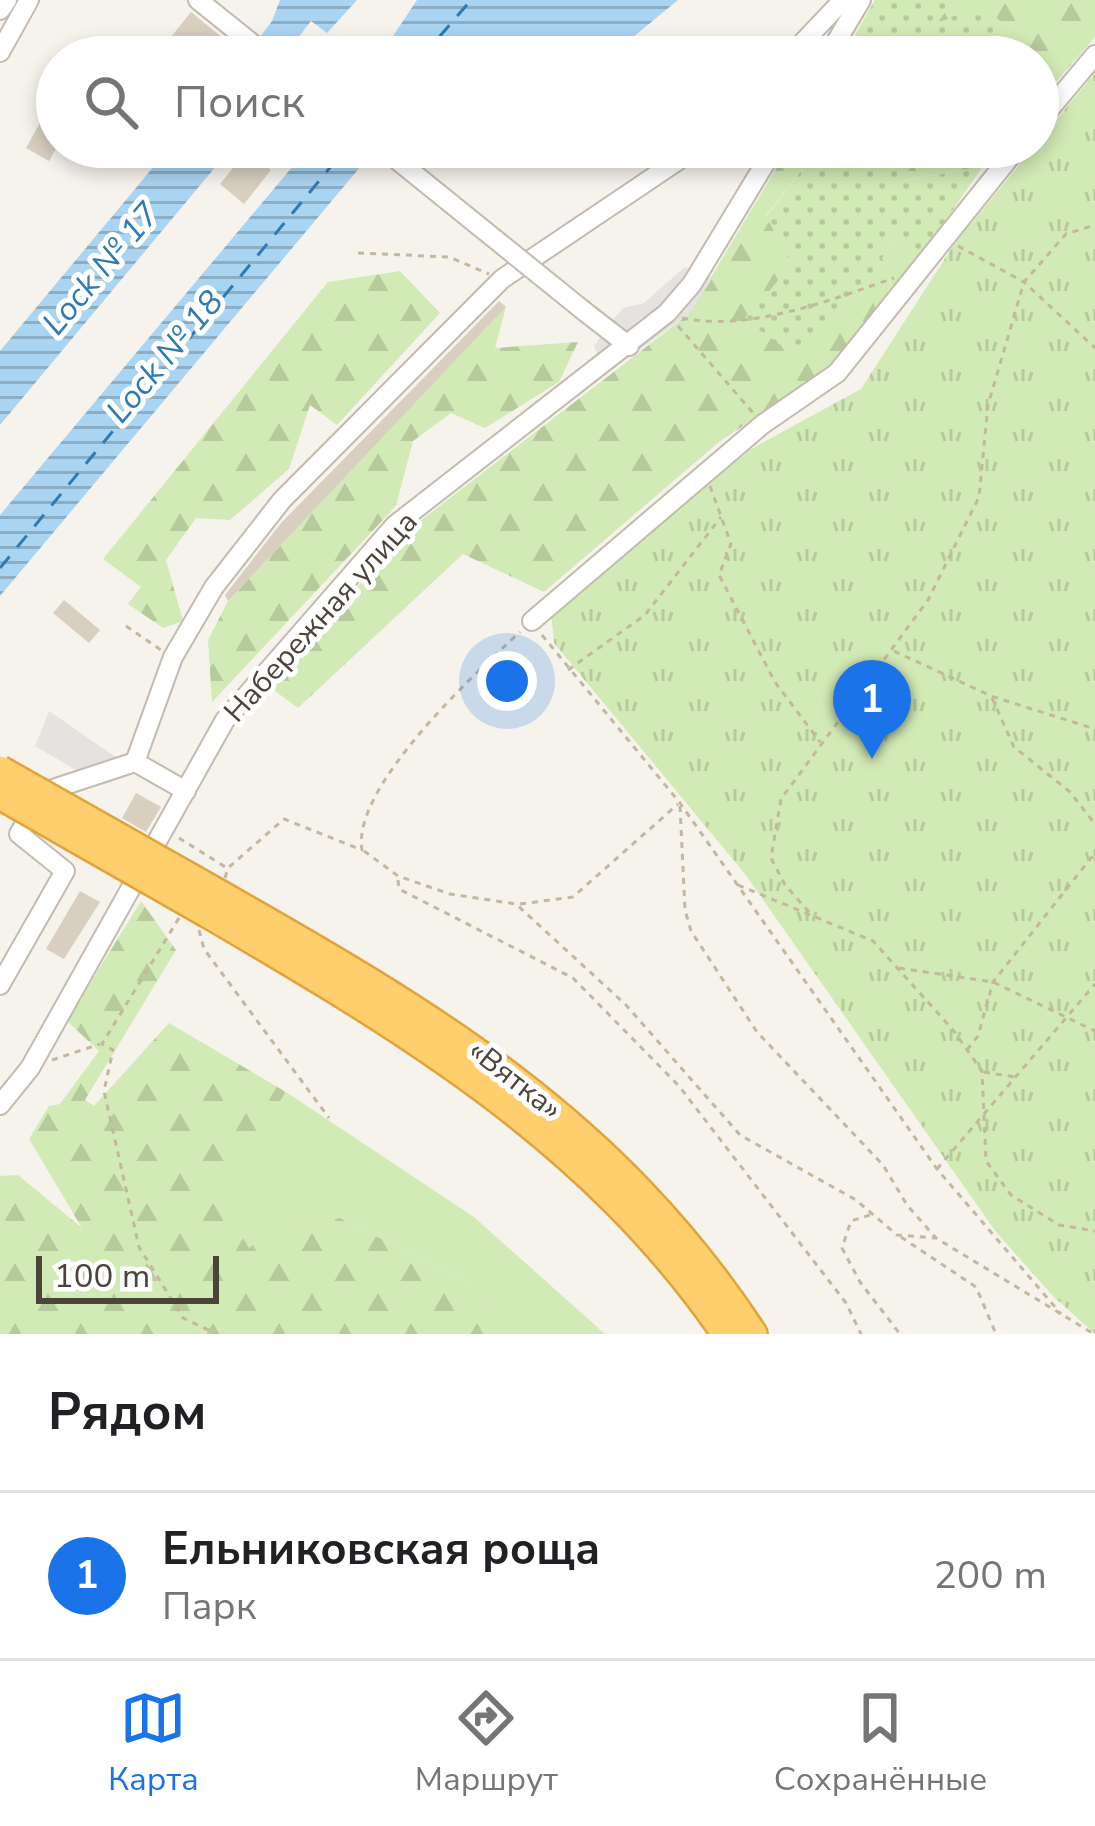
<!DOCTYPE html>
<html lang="ru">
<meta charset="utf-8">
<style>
:root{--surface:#fff;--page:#f2f2f2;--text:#202124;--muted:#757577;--line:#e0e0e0;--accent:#1a73e8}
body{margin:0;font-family:"Nunito Sans",sans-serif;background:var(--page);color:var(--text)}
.scale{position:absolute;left:36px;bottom:30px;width:183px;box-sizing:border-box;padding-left:12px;border:6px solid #4b4439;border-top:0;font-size:33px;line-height:42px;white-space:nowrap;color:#4b4439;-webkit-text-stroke:9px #fff;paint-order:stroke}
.you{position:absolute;left:507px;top:681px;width:42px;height:42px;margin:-30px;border:9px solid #fff;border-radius:50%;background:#1a73e8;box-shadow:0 0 0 18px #1a73e833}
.badge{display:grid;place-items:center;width:78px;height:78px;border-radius:50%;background:var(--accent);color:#fff;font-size:39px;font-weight:700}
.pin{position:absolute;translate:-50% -99px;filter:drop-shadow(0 3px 6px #0008)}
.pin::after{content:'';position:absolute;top:63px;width:42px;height:36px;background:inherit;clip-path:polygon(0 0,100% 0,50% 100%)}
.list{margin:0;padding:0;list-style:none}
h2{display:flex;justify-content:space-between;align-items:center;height:156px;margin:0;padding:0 48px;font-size:51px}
h2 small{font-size:39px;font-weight:400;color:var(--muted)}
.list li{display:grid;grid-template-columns:78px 1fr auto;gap:36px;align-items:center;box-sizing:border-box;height:168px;padding:0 48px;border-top:3px solid var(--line)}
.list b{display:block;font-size:45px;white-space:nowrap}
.list p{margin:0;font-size:39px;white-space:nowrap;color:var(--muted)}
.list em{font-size:39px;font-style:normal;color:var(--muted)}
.icon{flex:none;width:66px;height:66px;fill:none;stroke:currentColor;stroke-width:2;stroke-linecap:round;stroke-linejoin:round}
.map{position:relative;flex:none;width:1095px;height:1334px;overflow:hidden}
.search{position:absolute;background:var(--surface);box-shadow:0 6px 18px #0003;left:36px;right:36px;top:36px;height:132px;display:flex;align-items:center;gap:30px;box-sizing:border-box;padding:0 42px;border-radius:66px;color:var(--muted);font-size:45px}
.sheet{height:324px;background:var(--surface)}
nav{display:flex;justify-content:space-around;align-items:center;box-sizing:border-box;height:168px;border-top:3px solid var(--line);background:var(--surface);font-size:33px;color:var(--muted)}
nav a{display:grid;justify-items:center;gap:6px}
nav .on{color:var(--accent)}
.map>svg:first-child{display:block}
</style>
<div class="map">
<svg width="1095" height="1334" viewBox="0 0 1095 1334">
<defs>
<pattern id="grass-dots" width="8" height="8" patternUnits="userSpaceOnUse" patternTransform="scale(3)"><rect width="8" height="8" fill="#d2eab5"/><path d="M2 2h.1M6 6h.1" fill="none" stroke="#b6ca9c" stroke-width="1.8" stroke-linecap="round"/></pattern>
<pattern id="forest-firs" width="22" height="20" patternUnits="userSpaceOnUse" patternTransform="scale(3)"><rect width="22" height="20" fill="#d2eab5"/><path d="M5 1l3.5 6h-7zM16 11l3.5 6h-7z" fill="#b6ca9c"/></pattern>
<pattern id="park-tufts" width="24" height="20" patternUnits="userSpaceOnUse" patternTransform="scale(3)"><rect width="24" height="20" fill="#d2eab5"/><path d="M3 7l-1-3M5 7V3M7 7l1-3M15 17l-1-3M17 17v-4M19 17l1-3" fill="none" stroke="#b6ca9c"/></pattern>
<pattern id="water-rules" width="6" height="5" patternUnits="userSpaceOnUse" patternTransform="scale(3)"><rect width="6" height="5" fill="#a9d4f2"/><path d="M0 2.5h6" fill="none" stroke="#8caec5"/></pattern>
</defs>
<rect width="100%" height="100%" fill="#f6f3ec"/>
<g fill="url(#grass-dots)">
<path d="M875 0H955L939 21 981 4 1009 28 988 57H878L851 42Z"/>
<path d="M819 147H925L903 181 983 166 921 256 895 237 851 312 788 352 743 319 792 265 766 217Z"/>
</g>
<g fill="url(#forest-firs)">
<path d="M955 0H1095V37L1038 103V57H988L1008 28 981 4 936 24Z"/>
<path d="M789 147H819L766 216 792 265 744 319 789 351 851 312 895 237 921 256 843 359 719 442 544 592 463 554 298 708 267 685 411 528 689 314Z"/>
<path d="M925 147H1000L983 166 901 181Z"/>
<path d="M400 271 440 313 337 425 310 405 289 469 230 520 196 518 166 560 183 621 163 628 128 604 141 587 103 559 328 282Z"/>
<path d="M506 307 495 348 578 342 559 382 485 428 451 413 413 441 396 506 212 702 208 640 228 601Z"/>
<path d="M141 901 176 950 85 1100 94 1106 169 1023 286 1092 219 1199 250 1247 276 1226 340 1218 462 1279 488 1306 485 1334H0V1176L18 1175 82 1228 29 1139 49 1106 60 1104 99 1051 67 1021Z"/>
</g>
<path fill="url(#park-tufts)" d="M1095 73V1334L1053 1296 996 1232 745 874 554 643 551 613 751 449 861 389 955 243Z"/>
<path fill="#d2eab5" d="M286 1092 474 1217 605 1334H485L481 1329 488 1306 462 1279 340 1218 276 1226 249 1248 218 1199Z"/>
<g fill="#e5e3e0">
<path d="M685 267 712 279 689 314 606 374 594 346 606 328 623 308 644 303Z"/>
<path d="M49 711 117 758 76 770 35 746Z"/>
</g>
<g fill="url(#water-rules)">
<path d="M280 0H357L327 33 311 21 294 43 307 57H245L272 21Z"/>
<path d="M417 0H678L609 57H379Z"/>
<path d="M170 147H232L0 425V351Z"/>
<path d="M309 147H377L0 596V515Z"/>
</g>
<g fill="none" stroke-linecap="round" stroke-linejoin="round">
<g stroke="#2e7ab2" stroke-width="3" stroke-dasharray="15 12" stroke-linecap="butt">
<path d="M422 57 471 0"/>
<path d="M0 568 347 147"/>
</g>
</g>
<g fill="#d8cfc1">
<path d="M191 12 229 43 218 57H155Z"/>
<path d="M57 92V147L49 161 26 148Z"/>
<path d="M247 151 271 170 244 204 220 184Z"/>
<path d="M499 301 506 307 228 601 225 595 281 523Z"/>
<path d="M64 600 100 630 89 643 53 613Z"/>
<path d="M136 793 161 807 146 832 122 818Z"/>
<path d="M80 891 100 902 64 959 46 949Z"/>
</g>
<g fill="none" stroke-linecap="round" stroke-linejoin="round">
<defs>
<g id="minor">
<path d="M198 0 269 57"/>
<path d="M0 10 7 0"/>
<path d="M0 52 29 0"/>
<path d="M789 57 843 0"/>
<path d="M827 57 861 0"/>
<path d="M1038 123 1095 55"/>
<path d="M584 311 629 346"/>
<path d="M532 621 763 424 837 373 1018 147"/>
<path d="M135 762 186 791"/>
<path d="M0 985 65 871 19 834 44 792 135 762 173 657 214 587 282 500 502 279 698 147"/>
<path d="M0 1105 30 1068 225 720 395 525 667 313 692 284 775 147"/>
</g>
<g id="highway">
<path d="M219 894C434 1016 614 1122 753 1334"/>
<path d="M207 913C407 1030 592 1139 726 1334"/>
</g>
</defs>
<use href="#minor" stroke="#c2bbae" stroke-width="22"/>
<use href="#highway" stroke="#e0a43c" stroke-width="32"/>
<g stroke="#c4b79f" stroke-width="3" stroke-dasharray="6 6" stroke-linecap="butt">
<path d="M958 246 1024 282 1095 348"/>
<path d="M358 253 449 257 489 274"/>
<path d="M682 318C749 332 831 300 894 278"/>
<path d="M678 326 754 414"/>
<path d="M710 486 731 544 719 575 775 682 820 742"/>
<path d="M126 626 161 650"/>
<path d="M542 635 680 803 937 1169 1061 1314"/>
<path d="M894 651 991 696 1095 729"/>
<path d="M568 670 645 615 721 517"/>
<path d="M992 698 1014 747 1070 792 1095 824"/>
<path d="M680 806 685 910 691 931 757 1032 883 1165 907 1205 936 1238 1094 1334"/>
<path d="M179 838 227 868"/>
<path d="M364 851 398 876 450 894 516 904 626 1005 740 1135 856 1200 897 1235 936 1238"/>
<path d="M225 878 228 868 284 819 362 850C351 788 475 673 520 632"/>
<path d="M398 880 399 889 573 978 679 1086 846 1303 861 1334"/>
<path d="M738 885 873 941 953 1030 982 1071 986 1161 1011 1195 1059 1225 1095 1231"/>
<path d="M520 904 573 897 678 804"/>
<path d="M809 912 785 885 771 858 781 799 928 600 979 497 988 405 1024 282 1066 234 1095 225"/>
<path d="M179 918 102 1044 113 1050 104 1091 139 1247 183 1318 217 1334"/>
<path d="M199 930 204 949 329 1118"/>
<path d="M899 968 993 982 1095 1031"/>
<path d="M967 1050 978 1036 993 982 1095 853"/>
<path d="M52 1060 100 1044"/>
<path d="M984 1072 1015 1077"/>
<path d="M937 1169 1095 984"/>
<path d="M870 1215 851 1221 842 1248 860 1282 900 1334"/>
<path d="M901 1237 976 1287 996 1334"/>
</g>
<use href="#minor" stroke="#fff" stroke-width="18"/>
<use href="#highway" stroke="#ffcf6e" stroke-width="27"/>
<defs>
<path id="minor-bridge" d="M381 147 584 311"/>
<g id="highway-bridge">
<path d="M0 770 219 894"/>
<path d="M0 795 207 913"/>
</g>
</defs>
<use href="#minor-bridge" stroke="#c2bbae" stroke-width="22" stroke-linecap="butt"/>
<use href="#highway-bridge" stroke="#e0a43c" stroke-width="32" stroke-linecap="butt"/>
<use href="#minor-bridge" stroke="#fff" stroke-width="18"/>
<use href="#highway-bridge" stroke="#ffcf6e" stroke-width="27"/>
</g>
<g text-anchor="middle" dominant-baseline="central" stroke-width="10" stroke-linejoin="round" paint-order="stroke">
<g font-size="30" fill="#4b4439" stroke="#fff">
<text transform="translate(321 617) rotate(-48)">Набережная улица</text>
<text transform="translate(515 1080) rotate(38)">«Вятка»</text>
</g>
<g font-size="33" font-style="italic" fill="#2e7ab2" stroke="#fff">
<text transform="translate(101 269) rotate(-50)">Lock № 17</text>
<text transform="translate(165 357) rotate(-50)">Lock № 18</text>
</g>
</g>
</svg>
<div class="scale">100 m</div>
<div class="you"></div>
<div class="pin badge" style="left:872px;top:759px">1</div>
<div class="search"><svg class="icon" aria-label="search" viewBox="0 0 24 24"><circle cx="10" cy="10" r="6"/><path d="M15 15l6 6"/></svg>Поиск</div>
</div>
<section class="sheet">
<h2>Рядом<small></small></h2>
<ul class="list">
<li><span class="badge">1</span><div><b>Ельниковская роща</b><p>Парк</p></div><em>200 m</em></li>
</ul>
</section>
<nav>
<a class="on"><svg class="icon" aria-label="map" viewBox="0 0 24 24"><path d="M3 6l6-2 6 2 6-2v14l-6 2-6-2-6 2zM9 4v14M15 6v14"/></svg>Карта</a>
<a><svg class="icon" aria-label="directions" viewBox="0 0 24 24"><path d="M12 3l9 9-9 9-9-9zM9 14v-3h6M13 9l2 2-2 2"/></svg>Маршрут</a>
<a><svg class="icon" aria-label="saved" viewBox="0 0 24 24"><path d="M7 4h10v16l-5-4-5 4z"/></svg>Сохранённые</a>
</nav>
